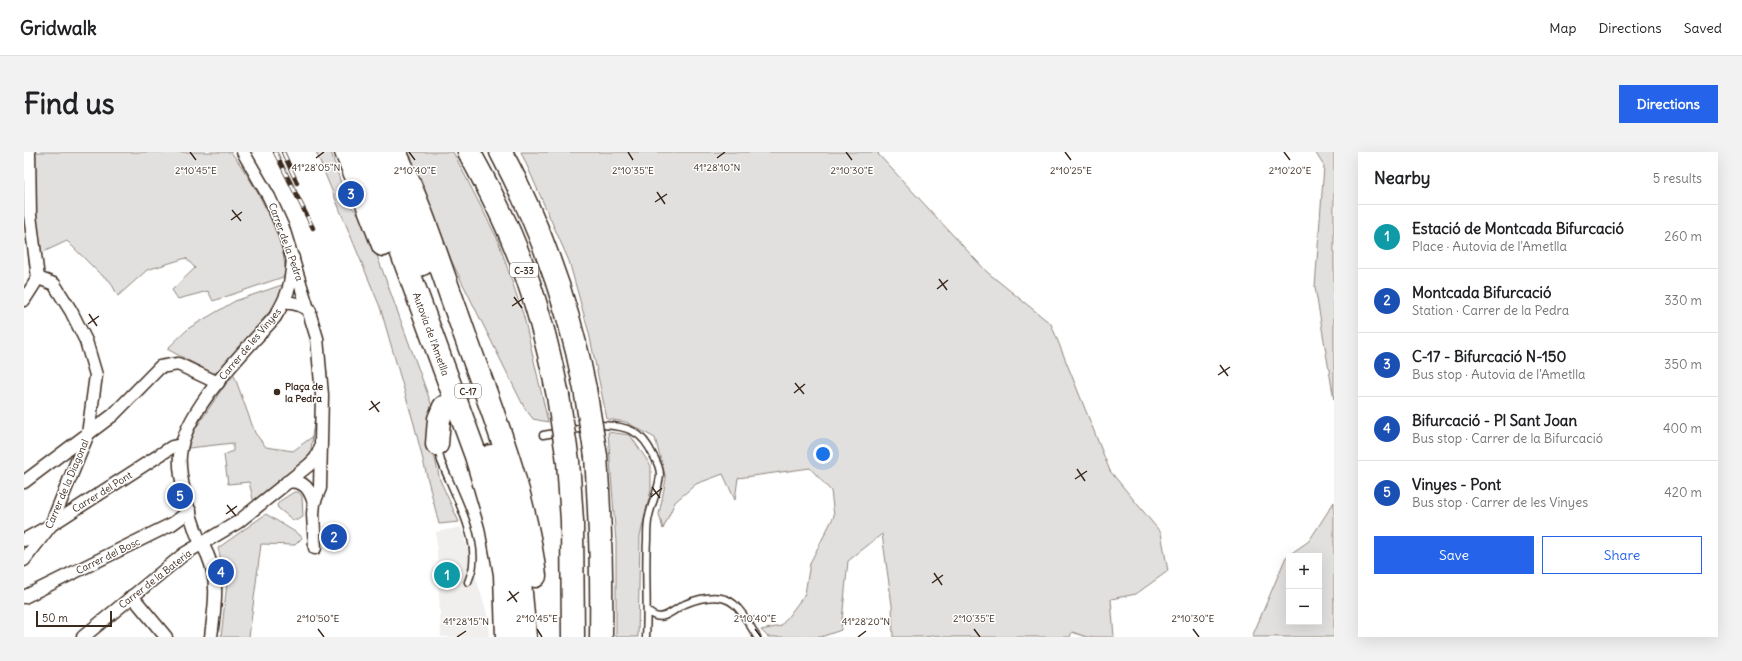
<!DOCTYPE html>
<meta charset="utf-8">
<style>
:root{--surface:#fff;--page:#f2f2f2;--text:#202124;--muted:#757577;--line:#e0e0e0;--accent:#2563eb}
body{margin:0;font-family:Delius,sans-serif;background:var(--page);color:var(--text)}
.controls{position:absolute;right:12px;bottom:12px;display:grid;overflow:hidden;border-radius:0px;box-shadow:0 4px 16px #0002}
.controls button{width:36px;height:36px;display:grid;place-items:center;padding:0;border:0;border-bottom:1px solid var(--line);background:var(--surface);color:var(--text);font:20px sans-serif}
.scale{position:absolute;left:12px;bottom:10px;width:76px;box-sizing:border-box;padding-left:4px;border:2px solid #3b2a1e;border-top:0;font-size:11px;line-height:14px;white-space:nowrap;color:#3b2a1e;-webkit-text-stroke:3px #fff;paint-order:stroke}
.you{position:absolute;left:799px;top:302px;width:14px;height:14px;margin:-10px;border:3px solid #fff;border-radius:50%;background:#1a73e8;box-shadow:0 0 0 6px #1a73e833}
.badge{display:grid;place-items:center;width:26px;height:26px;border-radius:50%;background:var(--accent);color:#fff;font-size:13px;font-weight:700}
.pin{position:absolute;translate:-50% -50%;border:2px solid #fff;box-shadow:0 1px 4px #0006}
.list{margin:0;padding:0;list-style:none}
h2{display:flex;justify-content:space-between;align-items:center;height:52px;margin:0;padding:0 16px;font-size:17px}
h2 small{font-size:13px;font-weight:400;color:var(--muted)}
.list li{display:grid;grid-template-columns:26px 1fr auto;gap:12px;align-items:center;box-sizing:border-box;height:64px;padding:0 16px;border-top:1px solid var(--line)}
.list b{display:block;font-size:15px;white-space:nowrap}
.list p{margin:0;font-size:13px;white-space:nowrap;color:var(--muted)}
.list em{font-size:13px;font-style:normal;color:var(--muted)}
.actions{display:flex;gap:8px;padding:12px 16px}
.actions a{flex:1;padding:9px 0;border:1px solid var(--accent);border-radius:0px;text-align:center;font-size:14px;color:var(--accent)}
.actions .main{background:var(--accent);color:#fff}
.map{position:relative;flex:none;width:1310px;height:485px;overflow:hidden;border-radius:0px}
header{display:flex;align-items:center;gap:24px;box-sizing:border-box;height:56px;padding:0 20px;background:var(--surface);border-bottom:1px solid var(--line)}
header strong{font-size:19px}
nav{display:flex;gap:22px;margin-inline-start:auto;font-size:14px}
.intro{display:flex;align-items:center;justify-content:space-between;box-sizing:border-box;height:96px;padding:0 24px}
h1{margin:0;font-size:28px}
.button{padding:10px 18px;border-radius:0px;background:var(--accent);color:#fff;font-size:14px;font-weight:700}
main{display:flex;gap:24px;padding:0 24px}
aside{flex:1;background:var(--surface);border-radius:0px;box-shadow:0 4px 16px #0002}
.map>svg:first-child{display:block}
</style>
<header>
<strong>Gridwalk</strong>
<nav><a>Map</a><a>Directions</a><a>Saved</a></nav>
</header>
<div class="intro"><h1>Find us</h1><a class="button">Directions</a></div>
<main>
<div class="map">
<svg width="1310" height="485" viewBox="0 0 1310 485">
<rect width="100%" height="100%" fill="#fff"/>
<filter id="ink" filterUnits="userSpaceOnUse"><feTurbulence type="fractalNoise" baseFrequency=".025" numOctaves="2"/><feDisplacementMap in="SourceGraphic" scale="8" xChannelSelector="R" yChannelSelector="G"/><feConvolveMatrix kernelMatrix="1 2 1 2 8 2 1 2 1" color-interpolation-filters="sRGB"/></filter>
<g filter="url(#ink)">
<path fill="#f1efee" d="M437 375 464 465 465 485H417L412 380Z"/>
<g fill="#e2e0de" stroke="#8e857e" fill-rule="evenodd">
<path d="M9 0H207C229 29 247 62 258 97 260 105 261 115 262 124L189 149 184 139 154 147 148 138 171 116 162 106 123 118 94 144 86 129 75 121 43 89 15 102Z"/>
<path d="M292 0H307L323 50 340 68 408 254 407 290 416 328 435 370 415 372 390 272 356 155Z"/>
<path d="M383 0H429L474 88 500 165 524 270 509 267 500 255 428 110Z"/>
<path d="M497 0H855L854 2 963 120 1027 172 1086 319 1137 381 1144 419 1112 442 1087 447 1090 485H1063L1048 480 1046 485H917L916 483 900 485H869L868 453 858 382 824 409 817 478 797 485H744L737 478 757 474 781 442 786 411 810 364 807 339 786 316 714 326 711 348 699 322 672 332 651 350 639 377 635 362 642 327 631 286 602 270 583 267 565 181 545 109Z"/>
<path d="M1291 0H1310V248L1291 135 1300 14Z"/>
<path d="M258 133 260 142 195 221H188L143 197 165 176 211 149Z"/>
<path d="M210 223 231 281 242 295 269 299 288 285 292 258 286 305 230 351 225 330 204 332 200 303 209 299V291L165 296 163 289 198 237Z"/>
<path d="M584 280 606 283 627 314V338L616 384 614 485H592V390Z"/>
<path d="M270 340H274L278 344 279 365 274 368H269L254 356 253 353 256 349Z"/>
<path d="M1310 350V485H1228L1262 405 1285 389ZM1265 404H1295V470H1265Z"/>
<path d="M242 362 276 383 278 386 271 393 237 392 225 485H197L203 431 194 396Z"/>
</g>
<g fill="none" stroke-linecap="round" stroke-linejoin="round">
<defs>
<g id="lane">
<path d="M519 283 578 273C604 274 618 279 629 303 632 308 636 316 636 323 635 337 628 350 625 364 623 371 623 380 623 388 621 420 624 453 622 485"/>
<path d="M414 296 417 309C428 337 453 382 449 412 449 418 446 424 444 430"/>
<path d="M624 459C637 473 648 458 661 452 676 446 697 441 710 452 720 461 726 474 733 485"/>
</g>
<g id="street">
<path d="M219 0 245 45 259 76 293 186 298 243 296 336 290 351 289 362 291 396"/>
<path d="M0 148 14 126 6 63 5 0"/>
<path d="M260 151C270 150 278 153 286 159"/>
<path d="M0 330 89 263 136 215 154 212 194 231"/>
<path d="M263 330C279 327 286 337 290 351"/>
<path d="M0 388 27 373 148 295 157 293"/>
<path d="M0 408 27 373 64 282 72 223 62 189 47 159 30 132 14 126"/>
<path d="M108 444 142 485"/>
<path d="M0 445 148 372 166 359"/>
<path d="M59 485 160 402 214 370 285 313 292 306 296 297"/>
<path d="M187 485C190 457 196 432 184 404 181 396 175 389 172 380 165 361 154 323 156 303 160 258 221 199 251 165 265 142 267 133 269 106"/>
</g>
<g id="highway">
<path d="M322 0 337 36 359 93"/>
<path d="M338 0 354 36 452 304 472 372 481 422 483 485"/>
<path d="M355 0 377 52 398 112"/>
<path d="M371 0C398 55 416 115 437 172 466 255 501 336 511 424"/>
<path d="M445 0C462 31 478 61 491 94 511 142 524 193 534 244"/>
<path d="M477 0C517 76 545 152 561 237"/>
<path d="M413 292 415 267 420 255"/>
<path d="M467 304 485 358 494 408 501 485"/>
<path d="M572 304C576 364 578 424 577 485"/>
<path d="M544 309 548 369 549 485"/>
</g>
</defs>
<use href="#lane" stroke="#3b2a1e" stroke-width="9"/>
<use href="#street" stroke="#3b2a1e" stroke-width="15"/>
<use href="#highway" stroke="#3b2a1e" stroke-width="25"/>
<use href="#lane" stroke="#fff" stroke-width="6"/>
<use href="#street" stroke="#fff" stroke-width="12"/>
<use href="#highway" stroke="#fff" stroke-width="22"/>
<defs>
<g id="rail">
<path d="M251 0 289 76"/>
<path d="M259 0 273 31"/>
</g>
</defs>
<use href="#rail" stroke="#3b2a1e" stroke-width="4.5"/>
<use href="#rail" stroke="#fff" stroke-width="3" stroke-dasharray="9" stroke-linecap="butt"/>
<defs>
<g id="highway-bridge">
<path d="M561 237 572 304"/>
<path d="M534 244 544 309"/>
</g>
</defs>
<use href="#highway-bridge" stroke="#3b2a1e" stroke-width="25" stroke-linecap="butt"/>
<use href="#highway-bridge" stroke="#fff" stroke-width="22"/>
</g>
</g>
<path fill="none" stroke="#3b2a1e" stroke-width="1.5" d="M166 0 172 8M385 0 391 8M604 0 609 8M822 0 828 8M1041 0 1047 8M1260 0 1266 8M292 6 300 0M693 6 701 0M633 40 641 52M631 50 643 42M208 58 217 69M207 68 218 60M915 127 923 138M913 137 924 128M490 145 498 156M488 154 500 146M65 162 73 174M64 172 75 164M1196 213 1204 224M1194 223 1206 215M771 231 780 242M770 241 781 232M347 249 355 260M345 258 356 250M1053 317 1061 329M1051 327 1063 319M628 335 636 346M627 345 638 336M203 353 212 364M202 362 213 354M910 421 918 433M908 431 919 423M485 439 493 450M483 449 495 440M294 477 300 485M513 477 518 485M731 477 737 485M950 477 956 485M1169 477 1175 485M433 485 442 479M834 485 842 479"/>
<circle fill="#3b2a1e" stroke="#fff" stroke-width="1.5" cx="253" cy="240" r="4"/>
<g text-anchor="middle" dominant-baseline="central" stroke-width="3" stroke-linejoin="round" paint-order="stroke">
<g fill="#fff" stroke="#766a62" stroke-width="1">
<rect x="486" y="111" width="28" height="14" rx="3"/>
<rect x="431" y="232" width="26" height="14" rx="3"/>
</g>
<g font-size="9" font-weight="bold" fill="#3b2a1e">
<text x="500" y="118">C-33</text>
<text x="444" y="239">C-17</text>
</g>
<g font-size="10" fill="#3b2a1e" stroke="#fff">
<text transform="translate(262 90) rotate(70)">Carrer de la Pedra</text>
<text transform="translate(407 182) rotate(70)">Autovia de l'Ametlla</text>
<text transform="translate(226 192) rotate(-50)">Carrer de les Vinyes</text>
<text transform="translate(43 332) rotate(-67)">Carrer de la Diagonal</text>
<text transform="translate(78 340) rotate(-32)">Carrer del Pont</text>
<text transform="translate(84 404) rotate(-26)">Carrer del Bosc</text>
<text transform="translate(131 427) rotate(-38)">Carrer de la Bateria</text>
</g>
<g font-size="10" font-weight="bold" fill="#3b2a1e" stroke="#fff" text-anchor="start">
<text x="261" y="234">Plaça de<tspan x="261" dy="12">la Pedra</tspan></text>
</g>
</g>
<g font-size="10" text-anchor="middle" fill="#3b2a1e" stroke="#fff" stroke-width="3" stroke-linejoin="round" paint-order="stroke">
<text x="292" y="19">41°28'05"N</text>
<text x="693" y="19">41°28'10"N</text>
<text x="172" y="22">2°10'45"E</text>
<text x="391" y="22">2°10'40"E</text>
<text x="609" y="22">2°10'35"E</text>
<text x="828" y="22">2°10'30"E</text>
<text x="1047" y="22">2°10'25"E</text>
<text x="1266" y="22">2°10'20"E</text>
<text x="294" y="470">2°10'50"E</text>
<text x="513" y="470">2°10'45"E</text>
<text x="731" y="470">2°10'40"E</text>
<text x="950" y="470">2°10'35"E</text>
<text x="1169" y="470">2°10'30"E</text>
<text x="442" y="473">41°28'15"N</text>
<text x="842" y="473">41°28'20"N</text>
</g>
</svg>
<div class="controls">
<button>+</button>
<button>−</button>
</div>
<div class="scale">50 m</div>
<div class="you"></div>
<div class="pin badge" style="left:423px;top:423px;background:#0f9aa8">1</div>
<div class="pin badge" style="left:310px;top:385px;background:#1a4fb4">2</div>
<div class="pin badge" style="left:327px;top:42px;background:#1a4fb4">3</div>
<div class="pin badge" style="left:197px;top:420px;background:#1a4fb4">4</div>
<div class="pin badge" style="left:156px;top:344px;background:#1a4fb4">5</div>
</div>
<aside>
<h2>Nearby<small>5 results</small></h2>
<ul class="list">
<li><span class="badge" style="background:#0f9aa8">1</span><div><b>Estació de Montcada Bifurcació</b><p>Place · Autovia de l'Ametlla</p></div><em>260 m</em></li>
<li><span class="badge" style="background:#1a4fb4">2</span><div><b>Montcada Bifurcació</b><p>Station · Carrer de la Pedra</p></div><em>330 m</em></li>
<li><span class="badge" style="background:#1a4fb4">3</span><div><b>C-17 - Bifurcació N-150</b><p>Bus stop · Autovia de l'Ametlla</p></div><em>350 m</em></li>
<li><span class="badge" style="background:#1a4fb4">4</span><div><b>Bifurcació - Pl Sant Joan</b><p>Bus stop · Carrer de la Bifurcació</p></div><em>400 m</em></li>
<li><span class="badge" style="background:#1a4fb4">5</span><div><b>Vinyes - Pont</b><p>Bus stop · Carrer de les Vinyes</p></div><em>420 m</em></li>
</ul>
<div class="actions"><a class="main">Save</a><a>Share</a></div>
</aside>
</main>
